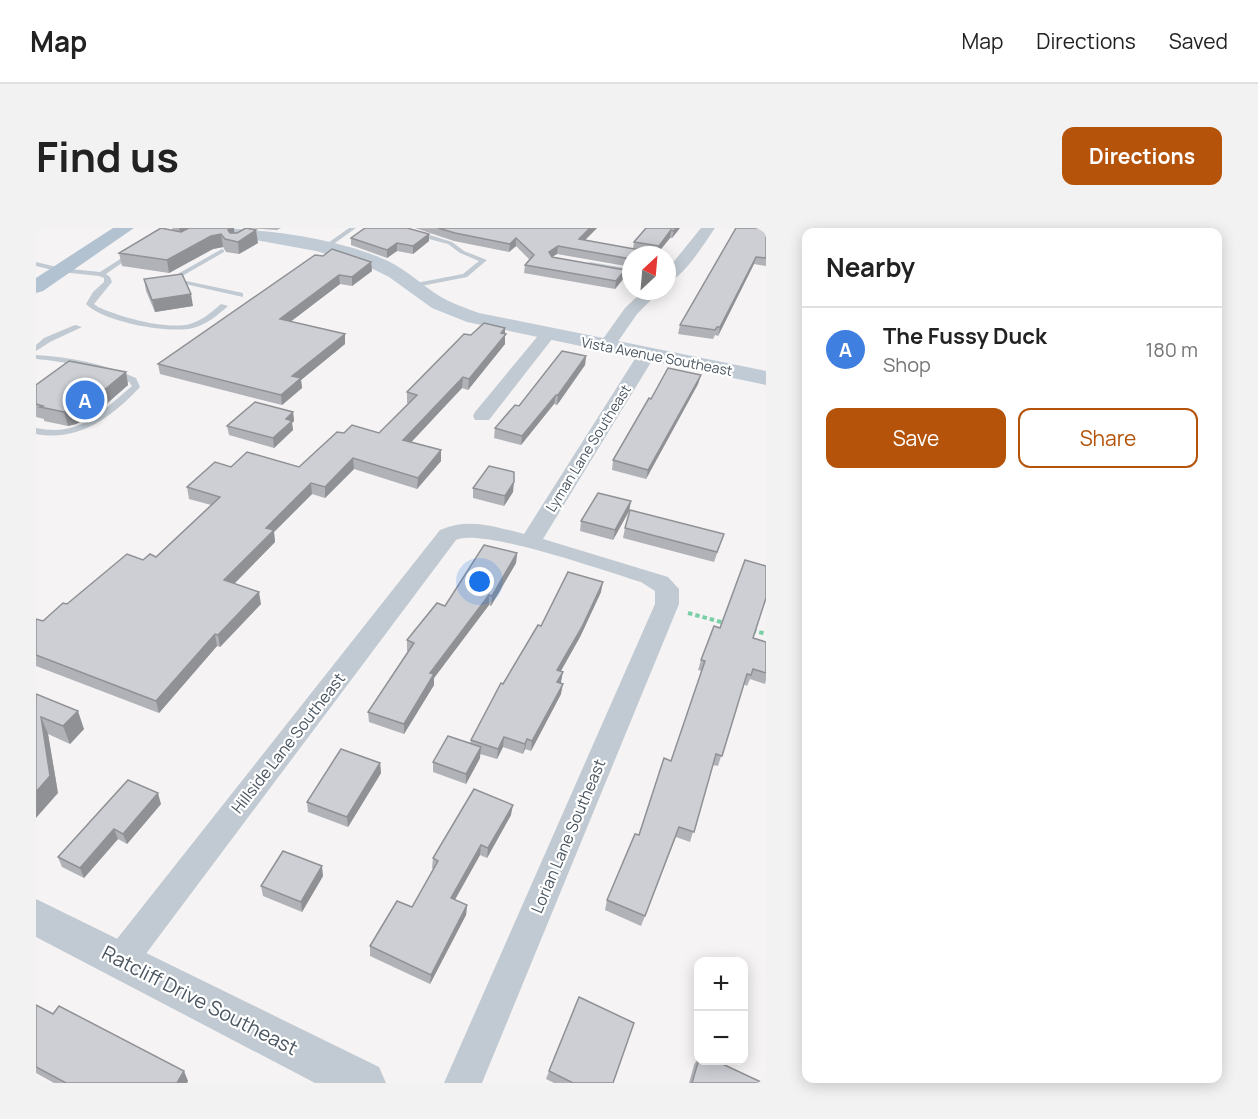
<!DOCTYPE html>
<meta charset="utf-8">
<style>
:root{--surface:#fff;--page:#f2f2f2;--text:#222;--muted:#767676;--line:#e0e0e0;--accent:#b45309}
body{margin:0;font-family:Manrope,sans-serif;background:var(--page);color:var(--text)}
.controls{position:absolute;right:18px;bottom:18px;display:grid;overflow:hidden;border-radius:12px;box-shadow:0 3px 15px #0003}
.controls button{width:54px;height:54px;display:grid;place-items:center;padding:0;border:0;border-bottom:2px solid var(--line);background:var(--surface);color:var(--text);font:30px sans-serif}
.compass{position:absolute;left:586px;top:18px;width:54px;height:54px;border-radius:50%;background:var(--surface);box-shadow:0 3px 15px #0003;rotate:26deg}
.you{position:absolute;left:444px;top:354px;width:21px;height:21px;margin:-15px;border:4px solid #fff;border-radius:50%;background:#1a73e8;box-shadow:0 0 0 9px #1a73e833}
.badge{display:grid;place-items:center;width:39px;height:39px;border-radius:50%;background:var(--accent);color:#fff;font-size:20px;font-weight:700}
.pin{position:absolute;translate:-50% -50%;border:3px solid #fff;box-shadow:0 2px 6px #0006}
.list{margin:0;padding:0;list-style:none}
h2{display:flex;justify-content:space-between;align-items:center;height:78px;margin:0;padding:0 24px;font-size:26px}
h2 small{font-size:20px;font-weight:400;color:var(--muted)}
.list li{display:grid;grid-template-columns:39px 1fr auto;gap:18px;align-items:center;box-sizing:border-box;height:84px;padding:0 24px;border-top:2px solid var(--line)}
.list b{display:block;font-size:22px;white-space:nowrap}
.list p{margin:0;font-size:20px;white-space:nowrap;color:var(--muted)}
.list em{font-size:20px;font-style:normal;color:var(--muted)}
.actions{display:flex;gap:12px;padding:18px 24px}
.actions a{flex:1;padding:14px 0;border:2px solid var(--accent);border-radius:12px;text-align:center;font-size:21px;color:var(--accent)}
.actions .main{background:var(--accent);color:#fff}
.map{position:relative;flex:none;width:730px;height:855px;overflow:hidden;border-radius:12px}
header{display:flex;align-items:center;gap:36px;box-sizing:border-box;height:84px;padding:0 30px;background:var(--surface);border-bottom:2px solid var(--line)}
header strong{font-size:28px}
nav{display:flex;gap:33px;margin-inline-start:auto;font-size:21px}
.intro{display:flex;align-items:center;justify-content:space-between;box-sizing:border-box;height:144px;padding:0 36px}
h1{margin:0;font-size:42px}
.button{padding:15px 27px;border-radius:12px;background:var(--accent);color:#fff;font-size:21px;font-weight:700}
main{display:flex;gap:36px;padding:0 36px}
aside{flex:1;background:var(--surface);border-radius:12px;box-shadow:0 3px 15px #0003}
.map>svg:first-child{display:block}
</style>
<header>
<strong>Map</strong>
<nav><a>Map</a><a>Directions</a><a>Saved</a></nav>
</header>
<div class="intro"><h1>Find us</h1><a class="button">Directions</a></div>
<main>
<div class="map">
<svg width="730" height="855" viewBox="0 0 730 855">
<rect width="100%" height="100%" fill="#f5f3f3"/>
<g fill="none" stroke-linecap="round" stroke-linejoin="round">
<g stroke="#7ad0a6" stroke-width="4" stroke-dasharray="4.5 3" stroke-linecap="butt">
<path d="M652 385 689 395"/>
<path d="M716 402 730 406"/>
</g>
<g fill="#c1cad2" fill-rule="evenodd">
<path d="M313 0H320L289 22H285V20Z"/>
<path d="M351 0 375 1 416 14 428 23 451 32 431 49 375 60V56L427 46 443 33 424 25 412 16Z"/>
<path d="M186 21 188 22V24L141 51 207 65V69L131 52Z"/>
<path d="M95 24 100 25 70 46 74 49 76 54 58 76 62 79C84 89 129 102 154 96 165 93 176 84 185 76L192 78C182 87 170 97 157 100 133 106 67 94 50 76L57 64 68 54V50L63 48 25 44 0 38V34L25 40 64 44Z"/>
<path d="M39 97 46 99 14 114 0 123V117L8 110Z"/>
<path d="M0 127C35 129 68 136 100 150L104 159C76 189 43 214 0 206V200C44 209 64 185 96 158L93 154C63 140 33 134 0 131Z"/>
</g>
<g fill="#c1cad2" fill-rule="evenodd">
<path d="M665 0H679C669 14 647 51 631 54V42Z"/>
<path d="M554 34 595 41V49L549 41 547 38Z"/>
<path d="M607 63H624L601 86 576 122H564L562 118 589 80Z"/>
<path d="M512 101 520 106 453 192H439L437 188 439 184 506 103Z"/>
<path d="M611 121 617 122 620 126 507 311 632 349 643 361V376L446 855H408L619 376V363L605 354C572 344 445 299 420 312L97 743 85 748 73 743 68 732 73 721 404 302C432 289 460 299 488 306L602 126 605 122Z"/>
</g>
<path fill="#c1cad2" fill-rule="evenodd" d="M0 671 343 839 350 855H279L0 709Z"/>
<path fill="#c1cbd6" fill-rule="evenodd" d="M171 0C225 0 303 10 352 33 371 42 387 58 405 69 417 76 430 80 443 85L730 143V157L431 94 396 80 353 49 331 38 280 23 180 5 174 4Z"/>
<path fill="#b3c2d1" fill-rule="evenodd" d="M77 0H98L7 63 0 65V50Z"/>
</g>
<g fill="#b0b2b7">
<path d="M136 0H198V5H201L210 0H202H245L241 2 210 0 222 15 203 26 190 24 187 19 177 21 133 45 86 38 83 25 137 3Z"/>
<path d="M379 0H561L549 12 597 21 598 14 644 0 636 10H634L621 26 604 23 603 27H595V39L521 26 516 29 588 50 579 61 488 45 489 37 493 31 480 18 473 24 418 13Z"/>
<path d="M730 0V38L718 36 682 108 679 107 677 111 642 106 644 97Z"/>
<path d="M315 10 393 13 377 26 361 23 351 30 315 17Z"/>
<path d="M279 27 335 34 336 43 316 58 304 56 254 94 309 116 265 152 266 160 246 177 124 146 122 136Z"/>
<path d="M108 51 157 78 119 84 110 63Z"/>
<path d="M469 100V116L432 162 426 160 375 214 405 233 381 261 318 241 289 270 276 266 238 304 239 314 198 356 225 376 184 419 181 418 123 485 0 438V391L7 393 31 376 107 332 120 329 175 277 153 271 151 259 195 239H263L308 205H343L373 175H371V164L435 107Z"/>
<path d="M550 128 549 137 521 177 518 176 485 217 458 210 459 200 483 178Z"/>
<path d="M90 144 92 157 60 185 40 196 32 198 8 193V191L0 189V157Z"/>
<path d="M665 147 662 156 610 251 576 242 577 232 615 171Z"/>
<path d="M257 184 258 193 256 195 257 202 238 220 193 207 191 198Z"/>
<path d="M437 260 477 264 468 278 437 270Z"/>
<path d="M595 273 593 283 577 312 544 303 545 293Z"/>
<path d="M589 300 688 306 678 334 587 310Z"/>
<path d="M481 325 480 335 455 378 453 377 398 450V457L368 506 333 494 332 484 372 423H371V412L409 378Z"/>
<path d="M565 364 544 409 525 443V466L495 523 489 521 487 526 467 519 461 531 444 526V530L430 556 397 544V534L434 516 435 512 467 456 505 398Z"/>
<path d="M717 410 730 414V452L729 456 714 451 711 458 708 456 682 538 677 537 654 614 640 609 605 698 569 682 571 672 603 607 635 533 666 443 662 442 665 432Z"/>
<path d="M0 466 48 501 34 516 12 506 22 565Z"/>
<path d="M344 535 345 545 312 599 272 584 271 574Z"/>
<path d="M125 576 91 616 82 611 48 650 26 639 22 629Z"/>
<path d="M475 587 451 630 444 627 419 672 431 677 430 687 394 756 334 728V718L376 679 397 641 396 640 397 630Z"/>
<path d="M287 648 266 684 227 668 225 658Z"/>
<path d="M0 777 152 853 151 855H18L0 845Z"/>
<path d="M663 828V832L726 854 730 849V855H653L658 837Z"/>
<path d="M513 843 577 855H518L510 851Z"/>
</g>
<g fill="#909195">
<path d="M143 0H161L145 9Z"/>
<path d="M195 0H198L199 11 192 2Z"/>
<path d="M554 0H561L542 19 543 11Z"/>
<path d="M640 0H644L636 10 638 3Z"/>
<path d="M220 2 222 15 203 26 202 14Z"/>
<path d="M635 2 634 10 621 26 623 18Z"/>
<path d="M185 6 187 19 177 21 133 45 131 32 175 8Z"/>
<path d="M393 6V13L377 26V18Z"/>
<path d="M480 10V18L473 24 474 16Z"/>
<path d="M361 15V23L351 30V22Z"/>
<path d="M522 18 521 26 512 31 513 24Z"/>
<path d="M720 29 718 36 682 108 684 99Z"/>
<path d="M335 34 336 43 316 58V49Z"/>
<path d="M589 42 588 50 579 61 580 53Z"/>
<path d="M303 47 304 56 245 101 244 91Z"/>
<path d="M155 66 157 78 119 84 116 72Z"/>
<path d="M469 100V116L432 162 433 151 465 105Z"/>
<path d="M309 106V116L265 152 266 160 246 177 245 167 256 148Z"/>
<path d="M550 128 549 137 521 177 522 167Z"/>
<path d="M90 144 92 157 60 185 40 196 32 198 28 184Z"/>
<path d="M665 147 662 156 610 251 612 242Z"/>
<path d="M427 149 426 160 367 223V212Z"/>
<path d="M520 167 518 176 485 217 486 208Z"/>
<path d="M257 184 258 193 256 195 257 202 238 220 237 210 250 191Z"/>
<path d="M405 222V233L381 261 382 250Z"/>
<path d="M317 230 318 241 289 270V259Z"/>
<path d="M478 254 477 264 468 278 469 268Z"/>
<path d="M275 255 276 266 238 304 239 314 190 364 188 352 230 300Z"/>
<path d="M595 273 593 283 577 312 579 302Z"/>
<path d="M481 325 480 335 455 378 456 368Z"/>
<path d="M567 354 565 364 544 409 519 453 521 442Z"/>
<path d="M223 364 225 376 184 419 182 407Z"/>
<path d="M453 367V377L398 450V457L368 506V496L394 445Z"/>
<path d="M179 406 181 418 123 485 120 473Z"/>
<path d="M527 444 525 454 520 465 521 454Z"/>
<path d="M527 456 525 466 495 523 496 513Z"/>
<path d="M42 483 48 501 34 516 27 498Z"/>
<path d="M5 489 12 506 22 565 0 590V564Z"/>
<path d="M468 509 467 519 461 531 462 521Z"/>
<path d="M491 511 489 521 487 526 489 516Z"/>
<path d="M445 519 444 530 430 556V546Z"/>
<path d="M344 535 345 545 312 599 311 589Z"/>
<path d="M122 565 125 576 91 616 87 606Z"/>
<path d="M477 577 475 587 451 630 452 620Z"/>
<path d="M78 601 82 611 48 650 44 640Z"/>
<path d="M445 617 444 627 414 680 415 670Z"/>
<path d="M286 638 287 648 266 684 265 674Z"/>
<path d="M431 677 430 687 394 756 395 747Z"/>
<path d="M148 843 152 853 151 855H141Z"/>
</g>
<g fill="#cdcfd5" stroke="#909195" stroke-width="1.5">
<path d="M125 0 145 4 153 0H195L192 2 194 5H201L210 0 220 2 202 14 189 11 185 6 175 8 131 32 83 25Z"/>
<path d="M329 0H371L393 6 377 18 361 15 351 22 315 10Z"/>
<path d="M402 0H554L543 11 604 22 600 27H595V31L522 18 513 24 516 29 589 42 580 53 489 37 498 27 480 10 474 16 419 5Z"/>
<path d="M610 0H640L638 3 635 2 623 18 598 14Z"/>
<path d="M700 0H730V30L720 29 684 99H681L679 102 644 97Z"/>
<path d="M296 21 335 34 316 49 303 47 244 91 309 106 256 148 265 150 245 167 122 136 279 27 287 28Z"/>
<path d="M146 46 155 66 116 72 108 51Z"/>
<path d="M448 95 469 100 465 105 470 106 433 151 427 149 367 212 405 222 382 250 317 230 289 259 275 255 230 300 238 302 188 352 223 364 182 407 179 406 120 473 0 427V391L7 393 27 375 31 376 91 326 107 332 114 326 120 329 184 269 151 259 179 234 195 239 211 224 263 239 301 204 308 205 316 197 343 205 381 167 371 164 428 106 435 107Z"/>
<path d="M526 123 550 128 522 167H520L486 208 459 200 479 177 483 178Z"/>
<path d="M33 133 90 144 56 172 37 182 28 184 4 179 7 178 0 176V157Z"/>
<path d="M632 140 665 147 612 242 577 232 613 170 615 171Z"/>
<path d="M219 174 257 184 250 191 256 193 237 210 191 198Z"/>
<path d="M453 238 478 244V254L469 268 437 260Z"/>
<path d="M562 265 595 273 579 302 545 293Z"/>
<path d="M594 282 688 306 681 324 589 300Z"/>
<path d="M448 317 481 325 456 368 453 367 394 445 398 446 368 496 332 484 378 415 371 412 401 375 409 378Z"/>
<path d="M709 332 730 338V370L717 410 730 414V445L717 441 715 447 711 446 686 528 680 526 658 604 643 599 609 688 571 672 599 606 603 607 628 530 635 533 669 433 665 432 678 398 684 400Z"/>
<path d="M532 344 567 354 546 399 521 442 527 444 521 454 527 456 496 513 491 511 489 516 468 509 462 521 435 512 465 455 467 456 502 397 505 398Z"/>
<path d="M0 466 42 483 27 498 5 489 14 548 0 564Z"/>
<path d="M412 508 445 519 430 546 397 534Z"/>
<path d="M305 521 344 535 311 589 271 574Z"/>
<path d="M92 552 122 565 87 606 78 601 44 640 22 629Z"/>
<path d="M438 561 477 577 452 620 445 617 415 670 431 677 395 747 334 718 361 673 376 679 402 633 397 630Z"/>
<path d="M247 623 286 638 265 674 225 658Z"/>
<path d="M543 769 598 795 577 855H537L513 843Z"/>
<path d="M0 777 17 786 23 778 148 843 141 855H30L0 839Z"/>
<path d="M663 831V832H678L727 855H656Z"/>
</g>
<g text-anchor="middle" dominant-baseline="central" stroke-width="4.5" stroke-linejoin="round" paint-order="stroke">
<g font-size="14" fill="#4a5661" stroke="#fff">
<text transform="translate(621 128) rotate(11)">Vista Avenue Southeast</text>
<text transform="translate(552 220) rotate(-58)">Lyman Lane Southeast</text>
</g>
<g font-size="16" fill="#4a5661" stroke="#fff">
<text transform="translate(252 515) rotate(-52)">Hillside Lane Southeast</text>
<text transform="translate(532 608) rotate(-67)">Lorian Lane Southeast</text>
</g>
<g font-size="20" fill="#4a5661" stroke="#fff">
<text transform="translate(164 772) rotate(27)">Ratcliff Drive Southeast</text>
</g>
</g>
</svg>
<div class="controls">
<button>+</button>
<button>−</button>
</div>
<svg class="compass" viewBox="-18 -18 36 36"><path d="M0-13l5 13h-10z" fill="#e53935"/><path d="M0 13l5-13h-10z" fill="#767676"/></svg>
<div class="you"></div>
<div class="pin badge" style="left:49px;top:172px;background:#3f7fe0">A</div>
</div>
<aside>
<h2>Nearby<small></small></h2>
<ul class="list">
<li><span class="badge" style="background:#3f7fe0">A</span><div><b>The Fussy Duck</b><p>Shop</p></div><em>180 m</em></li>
</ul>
<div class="actions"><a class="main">Save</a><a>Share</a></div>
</aside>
</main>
